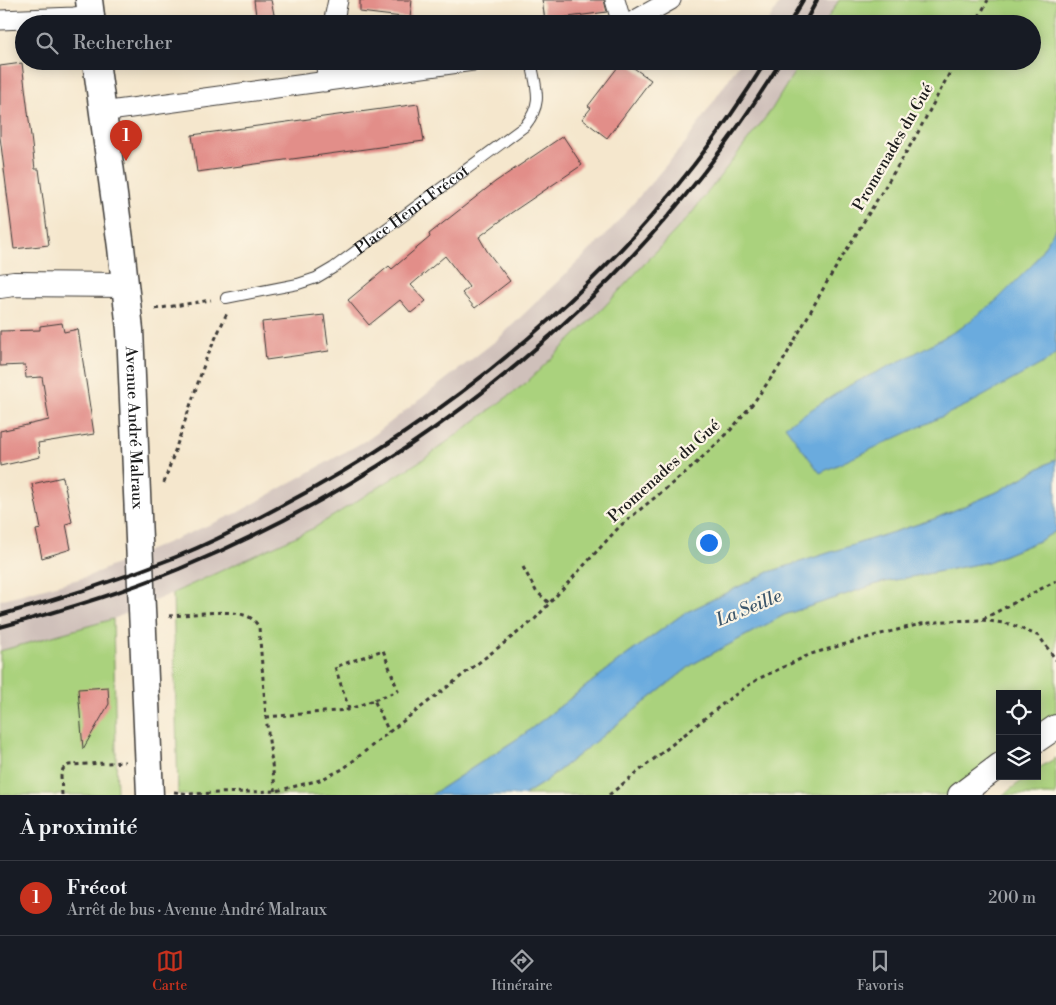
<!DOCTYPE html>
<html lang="fr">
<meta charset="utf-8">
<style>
:root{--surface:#171b24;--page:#242831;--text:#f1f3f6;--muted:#9ea1a6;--line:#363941;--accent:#c8321e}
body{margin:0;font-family:"Libre Bodoni",serif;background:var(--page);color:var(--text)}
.controls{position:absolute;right:15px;bottom:15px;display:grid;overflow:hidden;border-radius:0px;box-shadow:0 2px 12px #0003}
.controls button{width:45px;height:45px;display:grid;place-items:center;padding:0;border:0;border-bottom:1px solid var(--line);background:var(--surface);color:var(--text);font:25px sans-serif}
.you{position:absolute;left:708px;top:542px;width:18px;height:18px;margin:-12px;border:4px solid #fff;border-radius:50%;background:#1a73e8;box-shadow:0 0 0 8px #1a73e833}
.badge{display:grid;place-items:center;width:32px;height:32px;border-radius:50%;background:var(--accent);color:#fff;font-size:16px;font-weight:700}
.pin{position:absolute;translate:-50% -41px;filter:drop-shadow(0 1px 2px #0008)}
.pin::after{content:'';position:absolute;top:26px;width:18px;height:15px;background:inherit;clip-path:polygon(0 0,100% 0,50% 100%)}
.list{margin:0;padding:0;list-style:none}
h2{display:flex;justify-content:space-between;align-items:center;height:65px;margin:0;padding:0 20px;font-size:21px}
h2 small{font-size:16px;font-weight:400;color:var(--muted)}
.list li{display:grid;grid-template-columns:32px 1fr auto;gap:15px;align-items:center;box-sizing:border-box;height:75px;padding:0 20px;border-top:1px solid var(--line)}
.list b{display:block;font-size:19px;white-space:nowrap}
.list p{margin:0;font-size:16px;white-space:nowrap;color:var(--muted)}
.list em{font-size:16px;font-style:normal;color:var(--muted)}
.icon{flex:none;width:28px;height:28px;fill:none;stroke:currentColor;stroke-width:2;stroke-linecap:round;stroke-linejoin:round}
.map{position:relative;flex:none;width:1056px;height:795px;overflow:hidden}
.search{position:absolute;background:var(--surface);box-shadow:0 2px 12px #0003;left:15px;right:15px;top:15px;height:55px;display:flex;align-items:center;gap:12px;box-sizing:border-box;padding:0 18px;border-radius:28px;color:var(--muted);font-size:19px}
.sheet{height:140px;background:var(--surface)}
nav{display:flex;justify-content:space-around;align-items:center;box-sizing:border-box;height:70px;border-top:1px solid var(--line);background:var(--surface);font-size:14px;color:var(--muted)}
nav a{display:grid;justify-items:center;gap:2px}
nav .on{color:var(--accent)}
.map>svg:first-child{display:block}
</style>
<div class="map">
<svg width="1056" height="795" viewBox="0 0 1056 795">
<rect width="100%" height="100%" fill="#fcf5e5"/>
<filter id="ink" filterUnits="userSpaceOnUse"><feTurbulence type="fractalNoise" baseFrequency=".02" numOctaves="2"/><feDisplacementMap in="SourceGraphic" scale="10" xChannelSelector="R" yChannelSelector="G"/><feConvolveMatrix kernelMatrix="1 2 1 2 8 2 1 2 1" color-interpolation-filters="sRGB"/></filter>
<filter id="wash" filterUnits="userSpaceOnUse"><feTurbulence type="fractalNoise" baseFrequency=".0096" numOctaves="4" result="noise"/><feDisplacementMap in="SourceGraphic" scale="20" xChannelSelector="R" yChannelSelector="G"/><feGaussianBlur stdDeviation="1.12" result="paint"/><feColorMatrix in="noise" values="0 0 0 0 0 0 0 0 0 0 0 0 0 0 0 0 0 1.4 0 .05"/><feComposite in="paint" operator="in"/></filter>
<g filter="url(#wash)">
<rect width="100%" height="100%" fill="#f5e7cd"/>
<g fill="#cfc0ba">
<path d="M781 0H839L824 24H767Z"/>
<path d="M741 61H801L772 109 691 214 604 307 526 383 428 456 314 528 173 593 113 619 0 651V600L86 577 237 513 370 438 498 339 607 234 686 142Z"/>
</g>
<g fill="#aad27d" stroke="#63774c">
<path d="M839 0H1056V459L997 492 934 519 769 572 683 614 616 663 523 735 431 795H178L173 593 314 528 428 456 526 383 604 307 691 214 772 109 801 61H1032V24H824Z"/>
<path d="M1056 531V715L1037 729V694H1000V758L952 795H524L543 783 693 664 784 615 880 583 988 562 1041 540Z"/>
<path d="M113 619 117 795H0V651Z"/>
<path d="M1056 758V795H1003L1028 776H1037V769Z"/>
</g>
<g fill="#6aabde" stroke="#43647d">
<path d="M1056 228V353L1047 361 967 405 820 473 785 426 850 385 910 356 961 328 998 299 1033 264Z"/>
<path d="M1056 459V531L1041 540 988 562 880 583 784 615 693 664 543 783 524 795H431L523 735 616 663 683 614 769 572 934 519 997 492Z"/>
</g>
<g id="blocks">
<g fill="#e28e89">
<path d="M254 0H271L276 24H257Z"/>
<path d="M360 0H412L410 18 360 12Z"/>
<path d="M542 0H604L607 12 545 20Z"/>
<path d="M22 63 35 169H39L49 245 14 249 0 137V66Z"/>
<path d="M628 64 651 80 607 138 582 119 591 108 588 106 618 67Z"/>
<path d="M418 104 424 141 197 172 192 135Z"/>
<path d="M563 136 582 165 511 213 479 237 487 251 510 281 475 308 462 293 469 287 445 256 411 285 426 301 411 313 400 300 369 325 348 300 389 266 392 269 430 237 429 234 495 182Z"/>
<path d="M324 315 329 351 266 360 262 322Z"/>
<path d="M62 323 64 332 78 329 94 434 38 443 40 457 0 466V431L49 420 42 377 26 378 25 365 0 366V331L40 330V326Z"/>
<path d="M63 477 72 522 66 524 71 549 42 558 36 530 41 529 32 484Z"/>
<path d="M108 687 109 704 83 749 78 689Z"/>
</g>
</g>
</g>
<g filter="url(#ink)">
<use href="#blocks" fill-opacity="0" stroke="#3d3a37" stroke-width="1"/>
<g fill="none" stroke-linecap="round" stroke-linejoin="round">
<defs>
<g id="service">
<path id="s1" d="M226 298 298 284 316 278 333 268 525 126C544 102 536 89 531 61"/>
</g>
<g id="minor">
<path d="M615 0 622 24"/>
<path d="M0 20 74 17 91 15"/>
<path d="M333 24 338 0"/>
<path d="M628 24 671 0"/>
<path d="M325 82 328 61"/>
<path d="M102 112 473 61"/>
</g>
<g id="tertiary">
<path d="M0 286 14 284 125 285"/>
<path d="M1037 740 1056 727"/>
<path d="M960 795 1000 765"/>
</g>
<g id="secondary">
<path d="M89 0 92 24"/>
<path id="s2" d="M96 61 121 247 130 330 150 795"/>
</g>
</defs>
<use href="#service" stroke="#3d3a37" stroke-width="12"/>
<use href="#minor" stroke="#3d3a37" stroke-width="21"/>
<use href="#tertiary" stroke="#3d3a37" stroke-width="26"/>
<use href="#secondary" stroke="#3d3a37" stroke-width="29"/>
<g stroke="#3d3a37" stroke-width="3" stroke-dasharray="4 4" stroke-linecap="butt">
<path d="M975 24 988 0"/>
<path d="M155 309 211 300"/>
<path d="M164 483 206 359 227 313"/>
<path d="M523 567 536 591 550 604"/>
<path d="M169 616C190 615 225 609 244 615 251 617 255 621 259 627L266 717 276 795"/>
<path d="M982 620 1010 624 1039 636 1056 660"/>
<path d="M349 709 335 667 383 650 398 691 374 700"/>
<path d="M266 717 347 710 374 700 389 732"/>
<path d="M174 792 189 794 276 791 320 780 343 769 389 732 534 620 620 526 691 468 729 432 754 402 783 361 827 282 916 136 956 61"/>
<path d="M62 795 61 776 63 769 69 765 125 762"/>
<path d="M609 795 729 699 758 679 811 654 877 635 921 624 946 621 981 620 1056 581"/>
</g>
<use href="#service" stroke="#fff" stroke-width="10"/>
<use href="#minor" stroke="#fff" stroke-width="19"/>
<use href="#tertiary" stroke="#fff" stroke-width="24"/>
<use href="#secondary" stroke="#fff" stroke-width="26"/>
<g stroke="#1c1c1c" stroke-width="4">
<path d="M789 24 803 0"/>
<path d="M804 24 817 0"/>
<path d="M0 615C60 599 118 580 176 557 212 542 246 525 281 506 476 404 650 250 766 61"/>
<path d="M0 627C61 611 121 593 179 569 425 467 642 288 781 61"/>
</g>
</g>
</g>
<g text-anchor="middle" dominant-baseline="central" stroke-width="4.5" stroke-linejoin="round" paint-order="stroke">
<g font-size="16" fill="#1c1c1c" stroke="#fcf5e5">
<text transform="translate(893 147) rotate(-60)">Promenades du Gué</text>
<text stroke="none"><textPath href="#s1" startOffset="210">Place Henri Frécot</textPath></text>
<text stroke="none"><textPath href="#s2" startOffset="369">Avenue André Malraux</textPath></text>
<text transform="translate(664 471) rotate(-42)">Promenades du Gué</text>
</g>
<g font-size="18" font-style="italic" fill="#3b556a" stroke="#fcf5e5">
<text transform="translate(749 608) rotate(-22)">La Seille</text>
</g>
</g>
</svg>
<div class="controls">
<button><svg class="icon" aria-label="locate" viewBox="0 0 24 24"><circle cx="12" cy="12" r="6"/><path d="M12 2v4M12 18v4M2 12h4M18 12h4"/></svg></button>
<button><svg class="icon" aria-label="layers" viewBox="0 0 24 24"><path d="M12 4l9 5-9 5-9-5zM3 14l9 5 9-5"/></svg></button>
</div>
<div class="you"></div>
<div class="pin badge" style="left:126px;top:161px">1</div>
<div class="search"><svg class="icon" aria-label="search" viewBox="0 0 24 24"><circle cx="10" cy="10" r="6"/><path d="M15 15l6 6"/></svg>Rechercher</div>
</div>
<section class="sheet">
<h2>À proximité<small></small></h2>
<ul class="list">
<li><span class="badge">1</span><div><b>Frécot</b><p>Arrêt de bus · Avenue André Malraux</p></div><em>200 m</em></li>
</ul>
</section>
<nav>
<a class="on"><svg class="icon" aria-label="map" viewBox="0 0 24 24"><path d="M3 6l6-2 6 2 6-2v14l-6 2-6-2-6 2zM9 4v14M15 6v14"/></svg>Carte</a>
<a><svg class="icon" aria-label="directions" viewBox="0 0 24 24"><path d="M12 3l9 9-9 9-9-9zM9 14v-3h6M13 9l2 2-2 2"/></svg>Itinéraire</a>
<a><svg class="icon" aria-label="saved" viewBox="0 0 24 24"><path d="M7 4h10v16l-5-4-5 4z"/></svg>Favoris</a>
</nav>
